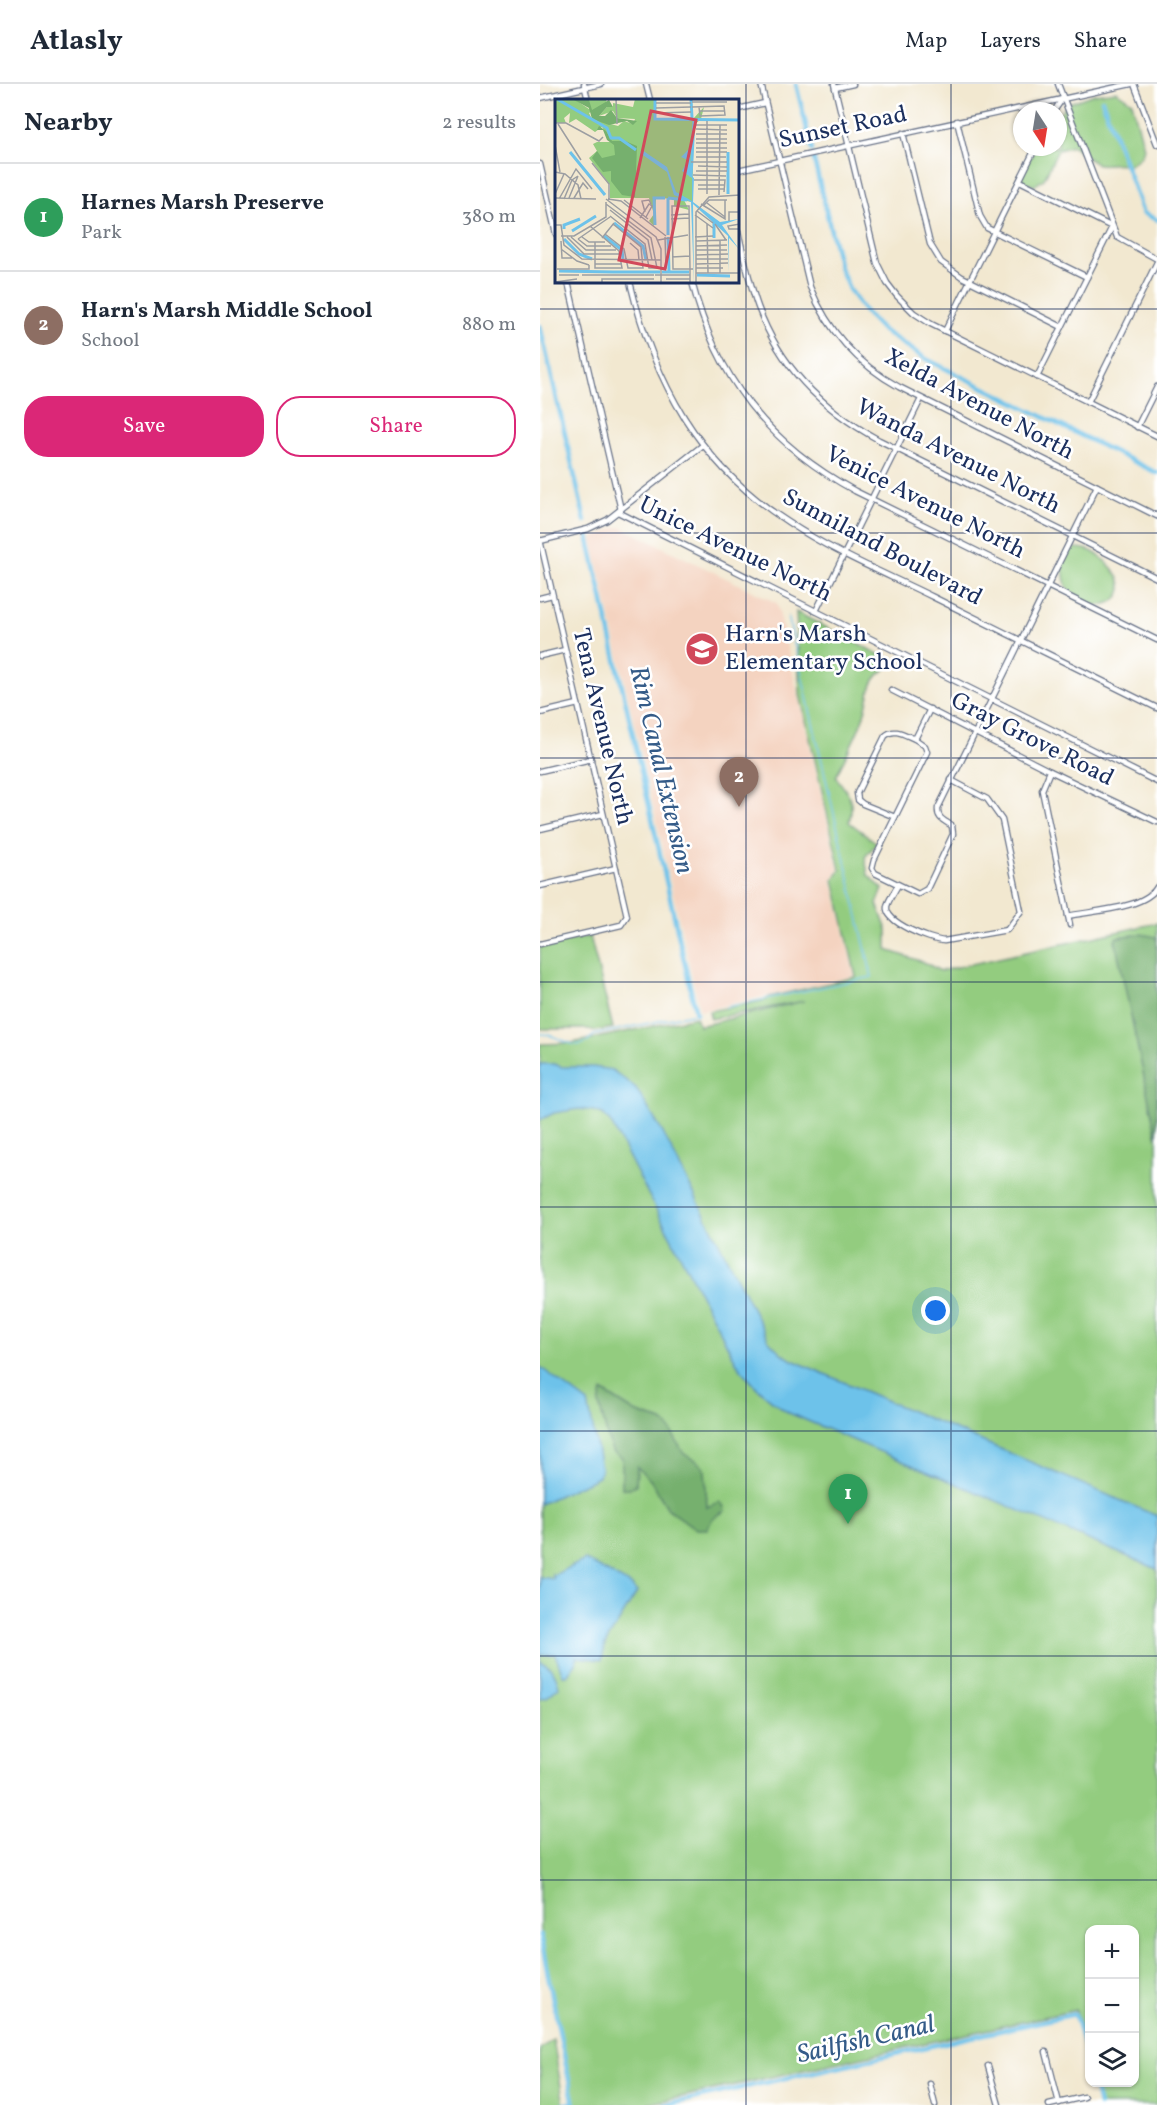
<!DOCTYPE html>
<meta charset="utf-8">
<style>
:root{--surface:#fff;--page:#f6f6f7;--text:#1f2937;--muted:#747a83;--line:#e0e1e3;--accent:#db2777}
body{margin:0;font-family:Vollkorn,serif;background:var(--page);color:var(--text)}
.controls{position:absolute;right:18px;bottom:18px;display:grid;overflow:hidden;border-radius:12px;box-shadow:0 2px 4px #0004}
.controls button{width:54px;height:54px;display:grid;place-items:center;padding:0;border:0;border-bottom:2px solid var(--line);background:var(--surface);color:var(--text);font:30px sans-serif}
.compass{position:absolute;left:473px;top:18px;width:54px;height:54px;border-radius:50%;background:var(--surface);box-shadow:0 2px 4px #0004;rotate:168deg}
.you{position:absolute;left:396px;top:1227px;width:21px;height:21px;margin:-15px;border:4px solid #fff;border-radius:50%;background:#1a73e8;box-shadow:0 0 0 9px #1a73e833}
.badge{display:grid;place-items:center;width:39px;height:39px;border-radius:50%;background:var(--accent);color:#fff;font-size:20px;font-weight:700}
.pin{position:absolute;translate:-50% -50px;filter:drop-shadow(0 2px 3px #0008)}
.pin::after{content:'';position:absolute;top:32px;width:21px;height:18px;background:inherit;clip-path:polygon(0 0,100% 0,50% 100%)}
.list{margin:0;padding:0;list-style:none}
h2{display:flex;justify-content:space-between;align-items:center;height:78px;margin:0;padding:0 24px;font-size:26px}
h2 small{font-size:20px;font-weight:400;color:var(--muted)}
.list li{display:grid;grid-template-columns:39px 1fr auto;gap:18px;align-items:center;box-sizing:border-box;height:108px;padding:0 24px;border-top:2px solid var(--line)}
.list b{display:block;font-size:22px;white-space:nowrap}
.list p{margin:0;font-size:20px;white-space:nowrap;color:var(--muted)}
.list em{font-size:20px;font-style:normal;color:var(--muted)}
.actions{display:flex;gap:12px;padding:18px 24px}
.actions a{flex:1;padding:14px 0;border:2px solid var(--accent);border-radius:24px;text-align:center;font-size:21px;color:var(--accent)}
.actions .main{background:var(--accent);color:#fff}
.icon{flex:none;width:33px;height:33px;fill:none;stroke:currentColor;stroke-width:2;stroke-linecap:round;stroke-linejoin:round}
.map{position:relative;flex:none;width:617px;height:2021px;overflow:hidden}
header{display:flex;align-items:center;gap:36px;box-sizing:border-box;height:84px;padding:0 30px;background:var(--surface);border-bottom:2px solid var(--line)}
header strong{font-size:28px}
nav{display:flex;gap:33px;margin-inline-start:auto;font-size:21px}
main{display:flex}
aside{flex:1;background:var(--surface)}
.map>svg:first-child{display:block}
</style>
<header>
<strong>Atlasly</strong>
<nav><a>Map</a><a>Layers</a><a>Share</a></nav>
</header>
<main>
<aside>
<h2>Nearby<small>2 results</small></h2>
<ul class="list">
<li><span class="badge" style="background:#2e9e5b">1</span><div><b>Harnes Marsh Preserve</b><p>Park</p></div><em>380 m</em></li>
<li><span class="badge" style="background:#8d6e63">2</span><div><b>Harn's Marsh Middle School</b><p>School</p></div><em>880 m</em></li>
</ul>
<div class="actions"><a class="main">Save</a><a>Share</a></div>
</aside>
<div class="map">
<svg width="617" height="2021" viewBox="0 0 617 2021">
<rect width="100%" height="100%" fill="#fff"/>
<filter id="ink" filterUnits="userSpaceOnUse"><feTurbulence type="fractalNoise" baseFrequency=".0167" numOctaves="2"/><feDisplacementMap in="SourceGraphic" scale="12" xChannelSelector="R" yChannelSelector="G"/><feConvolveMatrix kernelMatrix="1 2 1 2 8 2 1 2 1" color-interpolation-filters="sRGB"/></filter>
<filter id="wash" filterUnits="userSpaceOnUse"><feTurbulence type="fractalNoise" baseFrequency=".008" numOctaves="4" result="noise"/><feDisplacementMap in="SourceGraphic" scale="24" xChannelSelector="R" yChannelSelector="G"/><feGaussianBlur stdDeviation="1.35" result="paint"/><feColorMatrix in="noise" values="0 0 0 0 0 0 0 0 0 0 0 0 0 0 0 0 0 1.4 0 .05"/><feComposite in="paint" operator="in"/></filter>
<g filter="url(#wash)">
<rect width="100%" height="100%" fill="#f2e8d0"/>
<path fill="#f4d3c0" d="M81 443 237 519 298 786 292 796 314 892 160 927 52 455 74 444Z"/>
<g fill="#93cc7f" stroke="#577e6e" stroke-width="1.5">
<path d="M576 7 592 18 604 64C602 74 596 77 588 81 575 77 569 82 558 80 548 78 542 67 533 62L518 66 504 95 494 102 481 97C480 82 492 76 495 63H518V31L529 19 554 10Z"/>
<path d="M532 464C549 463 557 469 568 480 612 522 531 541 524 493 522 483 523 476 527 467Z"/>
<path d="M256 528 356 579C323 595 333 609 322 637 315 656 304 674 296 693 309 710 315 717 309 738L337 759 325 773 328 791 343 805 337 820 347 846V866L386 879 400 887 617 839V2021H560L555 1999 594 1998V1846H550L549 1978 536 1926 104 2021H35L0 1847V960L32 959 156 933 159 942 264 917 171 935 169 927 226 916 229 913 316 893 294 796 300 786 260 611Z"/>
<path d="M50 852 73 944 55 947 48 945H0V863Z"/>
<path d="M13 1955 24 2021H0V1966Z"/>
</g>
<g fill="#76b06e" stroke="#487066" stroke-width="1.5">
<path d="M601 850 617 853V1055L575 856 577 853Z"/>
<path d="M62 1307 95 1328 122 1337 128 1342 144 1370 156 1376 165 1385 167 1423 179 1418 183 1421 185 1427 173 1434 167 1445H156L128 1425 111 1397 97 1383 96 1401 88 1405 82 1404V1374L72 1367 67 1351 59 1320Z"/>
</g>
<g fill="#6dc2ea" stroke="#4478a4" stroke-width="1.5">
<path d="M0 980H14L22 983H53L72 986 96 1004 123 1049 229 1257 241 1269 252 1276 617 1432V1485L249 1329C227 1315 210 1300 196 1278L71 1039 63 1030 54 1027 39 1025 14 1029 0 1036Z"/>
<path d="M0 1283 48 1319 61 1384 59 1393 0 1420Z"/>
<path d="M45 1476 91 1501 97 1508 65 1560 62 1576 36 1573V1579L27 1591H23L15 1570 1 1571 0 1574V1493L14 1495 12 1490 14 1491Z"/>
<path d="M0 1575 1 1578C12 1582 17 1593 19 1603L7 1613 0 1615Z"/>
</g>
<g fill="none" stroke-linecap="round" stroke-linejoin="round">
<g stroke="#6dc2ea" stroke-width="1.5">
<path d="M186 923 332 893 248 532"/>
<path d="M0 950C15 949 31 964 42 960 46 959 51 954 54 951L156 929"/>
</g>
<g stroke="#6dc2ea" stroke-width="4.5">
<path d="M256 0 272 66"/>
<path d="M562 16 603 129 617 136"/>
<path d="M273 72 300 184 310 207 324 227 342 246 386 275 617 389"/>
<path d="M0 242 45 437"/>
<path d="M48 452 156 929"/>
<path d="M0 1851 34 2021"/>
<path d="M553 1998 559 2021"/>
<path d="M23 2021 33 2019"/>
<path d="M125 2021 535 1930 550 1985"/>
</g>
</g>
</g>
<g filter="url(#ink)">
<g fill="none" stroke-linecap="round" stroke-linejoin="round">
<defs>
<g id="minor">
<path d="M44 0 48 16"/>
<path d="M106 0 110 16"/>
<path d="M221 0 270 203C288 247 317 280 359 303L617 432"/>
<path d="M294 0 337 179 347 199 357 212 374 229 391 240 617 352"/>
<path d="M518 0 577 153 617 175"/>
<path d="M594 0 617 60"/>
<path d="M295 4 313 0"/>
<path d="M0 14 61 0"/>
<path d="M198 25 225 19"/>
<path d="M514 27 523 14"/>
<path d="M417 37 440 132 447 144 547 193"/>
<path d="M363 49 390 160 401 178 422 193 522 243"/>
<path d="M0 80 16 150"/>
<path d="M198 86 591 0"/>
<path d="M480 97 572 143 497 293"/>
<path d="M198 147C204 173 209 198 218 223 240 283 283 326 339 356L617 494"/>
<path d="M28 198 81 426"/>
<path d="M90 198C114 298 159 381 248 438 293 468 344 489 393 513 468 550 542 587 617 624"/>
<path d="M152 198C176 293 228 360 315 407L617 556"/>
<path d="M405 247 496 63"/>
<path d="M548 318 617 178"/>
<path d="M597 343 617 303"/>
<path d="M78 428 617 698"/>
<path d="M0 456 87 832 81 841 0 860"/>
<path d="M0 457 48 445 67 436 163 361"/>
<path d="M0 514 12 511"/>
<path d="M276 527 381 315"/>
<path d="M0 572 25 566"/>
<path d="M351 606 510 687 617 738"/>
<path d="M390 625 375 655 385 662 387 668 334 776 332 784 335 789 378 810 387 805 413 750 412 742C404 736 397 735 398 724L557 402"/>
<path d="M0 629 38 620"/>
<path d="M0 687 51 675"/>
<path d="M510 687 502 706 530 841"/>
<path d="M355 733 323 720 318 716 317 709 345 652C354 643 365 651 375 655"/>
<path d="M0 745 63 730"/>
<path d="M358 801C355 807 349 815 347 822 344 839 391 856 404 857L467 846 481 827 462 736 447 715 411 696"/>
<path d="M0 802 76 784"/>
<path d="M528 832C551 827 605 825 617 803"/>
<path d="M506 1968 519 2019"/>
<path d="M448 1982 459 2021"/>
<path d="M390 2000 395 2021"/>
<path d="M509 2021 544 2013"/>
</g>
</defs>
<use href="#minor" stroke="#667086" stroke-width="7"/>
<use href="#minor" stroke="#fff" stroke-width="4.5"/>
</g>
</g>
<path fill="none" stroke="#1b2f5e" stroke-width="1.5" stroke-opacity="0.55" d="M206 0V2021M411 0V2021M0 225H617M0 449H617M0 674H617M0 898H617M0 1123H617M0 1347H617M0 1572H617M0 1796H617"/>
<defs>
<symbol id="school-disc" viewBox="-11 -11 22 22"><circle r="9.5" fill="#d1495b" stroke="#fff"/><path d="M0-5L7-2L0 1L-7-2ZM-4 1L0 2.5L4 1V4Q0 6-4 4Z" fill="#fff"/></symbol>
</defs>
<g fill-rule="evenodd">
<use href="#school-disc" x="143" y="546" width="38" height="38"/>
</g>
<g text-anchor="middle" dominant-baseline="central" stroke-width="5" stroke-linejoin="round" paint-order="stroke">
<g font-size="24" fill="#1b2f5e" stroke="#fff">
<text transform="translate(303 44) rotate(-12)">Sunset Road</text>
<text transform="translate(439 321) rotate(28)">Xelda Avenue North</text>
<text transform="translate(418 373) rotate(27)">Wanda Avenue North</text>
<text transform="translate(385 419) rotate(27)">Venice Avenue North</text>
<text transform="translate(342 464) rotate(28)">Sunniland Boulevard</text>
<text transform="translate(195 466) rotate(26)">Unice Avenue North</text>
<text transform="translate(62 643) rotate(77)">Tena Avenue North</text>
<text transform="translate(492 656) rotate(27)">Gray Grove Road</text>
</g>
<g font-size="24" fill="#1b2f5e" stroke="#fff" text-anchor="start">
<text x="185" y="551">Harn's Marsh<tspan x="185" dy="28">Elementary School</tspan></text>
</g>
<g font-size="26" font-style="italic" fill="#345b88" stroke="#fff">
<text transform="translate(121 686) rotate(77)">Rim Canal Extension</text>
<text transform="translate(326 1956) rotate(-13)">Sailfish Canal</text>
</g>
</g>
<g transform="translate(15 15)">
<rect width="184" height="184" fill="#f2e8d0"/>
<path d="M0 0H19L34 10V0L51 1 52 4 34 14 37 20 63 27 69 22 78 25 80 20 62 19 58 12 44 17 52 8H58V4L78 8 80 0H99L101 20H138L149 8 146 20 139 26 137 103 121 100 129 101 134 111 119 107V99L101 100 99 127 94 122 99 115 94 99H55V86L34 59 42 52 38 45 42 43H62L56 42 47 28 40 33 21 20 14 24 15 14 9 19 11 24H0Z" fill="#93cc7f"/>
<path d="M19 1H34L37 11 54 1 58 8H52L44 17H50L56 11 62 19 82 22 78 26 72 22 54 26 37 20 34 9ZM44 27 51 32 57 42H70L82 47 80 98 67 96 56 82V72L48 73 37 59 42 52 47 59 60 56 59 46 52 41 48 31H42Z" fill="#76b06e"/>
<path d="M135 49V76L139 79 138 103 165 123 184 120 167 126 184 150 174 139V173L173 137 138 105 139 184 136 103 119 96 112 73 85 54 87 51 112 68 121 93 137 102V79L127 72 133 61 126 58Z" fill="#6dc2ea"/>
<path fill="none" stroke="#6dc2ea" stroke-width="3" d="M2 0 52 29 56 39H64L81 51M100 0V20L185 21M136 0 137 19M15 53 50 96M136 78 139 21M173 95V53M113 99 132 101M113 99V136M159 120V139M59 124 88 147 91 161M100 126 99 99H110M9 130V126L25 120M17 132 41 117M49 137 67 151 68 160M113 138 114 172M9 140 24 155 37 160M4 172 58 173M58 173H105M107 173H134M142 176 175 177"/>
<path fill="none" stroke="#9c9ea2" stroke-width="1.5" d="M61 0 62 25M137 3H172M101 4H136M137 8 169 7 170 16 145 17 144 8M101 9 136 8M144 12H170M101 14 136 13M0 24H11L44 42 48 38M3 25 26 61M141 26H172M141 30 172 31M141 35H172M141 40H172M141 44H172M0 46 5 73M141 49H172M141 53H172M141 58H171M136 63H172M37 64 54 85V100M143 67 172 68M141 72H172M0 73 10 75 23 86 26 100M138 76 171 77M139 81H170L169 93M184 83V46M143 86H170M143 90H170M0 95 9 75M152 95V22M164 96 165 26M0 99 41 100M14 99 23 77M19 99 28 84 33 90M4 100 21 70 37 90M9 100 17 81 23 77M51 100 101 138 106 150V184M53 100 66 102 111 137M69 101 93 120M152 104 170 118M51 105 96 139 102 169M146 105 170 120V101M148 107 154 101H172M55 111 93 141 97 161M142 112 158 124M90 113 87 102 94 101 96 105M116 116 134 115M140 116 158 129M55 117 90 145 94 169H111L110 138M85 119 94 105 97 107 91 118M116 120 134 119M174 122V113H185M152 125 153 174M160 125 171 141M185 125 173 127 174 130H185M0 126H6L9 146 27 160 106 161M35 127 64 152 67 169H40V143M50 135 69 150 73 169H88L86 148 58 125M6 137H19L51 118V103M12 138 29 155H65M16 138 31 151H61M27 138 34 143H50M140 138 158 137M47 139 59 124M23 140 55 118M23 140 32 147H56M103 141 133 136M6 142 7 159H17M141 142 172 141M165 142V174M75 144 83 151 84 161M141 147 172 146M6 150 22 162 34 166M141 151H172M141 156 173 155M117 158 135 157M141 160H173M40 165H66M141 165 173 164M141 169H168M2 170H34V166M141 174H185M4 176H24M27 176H99M100 176H135M111 180H135M0 183 22 180M47 184V180H99M135 184V170L134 107H117L118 170H138M141 184V113L154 98 185 96"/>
<path fill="#d1495b" fill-opacity="0.15" stroke="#d1495b" stroke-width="3" d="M96 12 141 21 110 170 64 161Z"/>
<rect width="184" height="184" fill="none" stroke="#1b2f5e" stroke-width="3"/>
</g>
</svg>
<div class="controls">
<button>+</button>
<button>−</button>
<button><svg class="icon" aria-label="layers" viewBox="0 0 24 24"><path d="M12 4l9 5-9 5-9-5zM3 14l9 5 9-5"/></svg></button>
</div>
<svg class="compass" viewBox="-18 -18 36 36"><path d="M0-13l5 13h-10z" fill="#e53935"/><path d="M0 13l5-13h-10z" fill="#747a83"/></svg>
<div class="you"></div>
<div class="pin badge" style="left:308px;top:1440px;background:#2e9e5b">1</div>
<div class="pin badge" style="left:199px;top:723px;background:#8d6e63">2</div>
</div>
</main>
